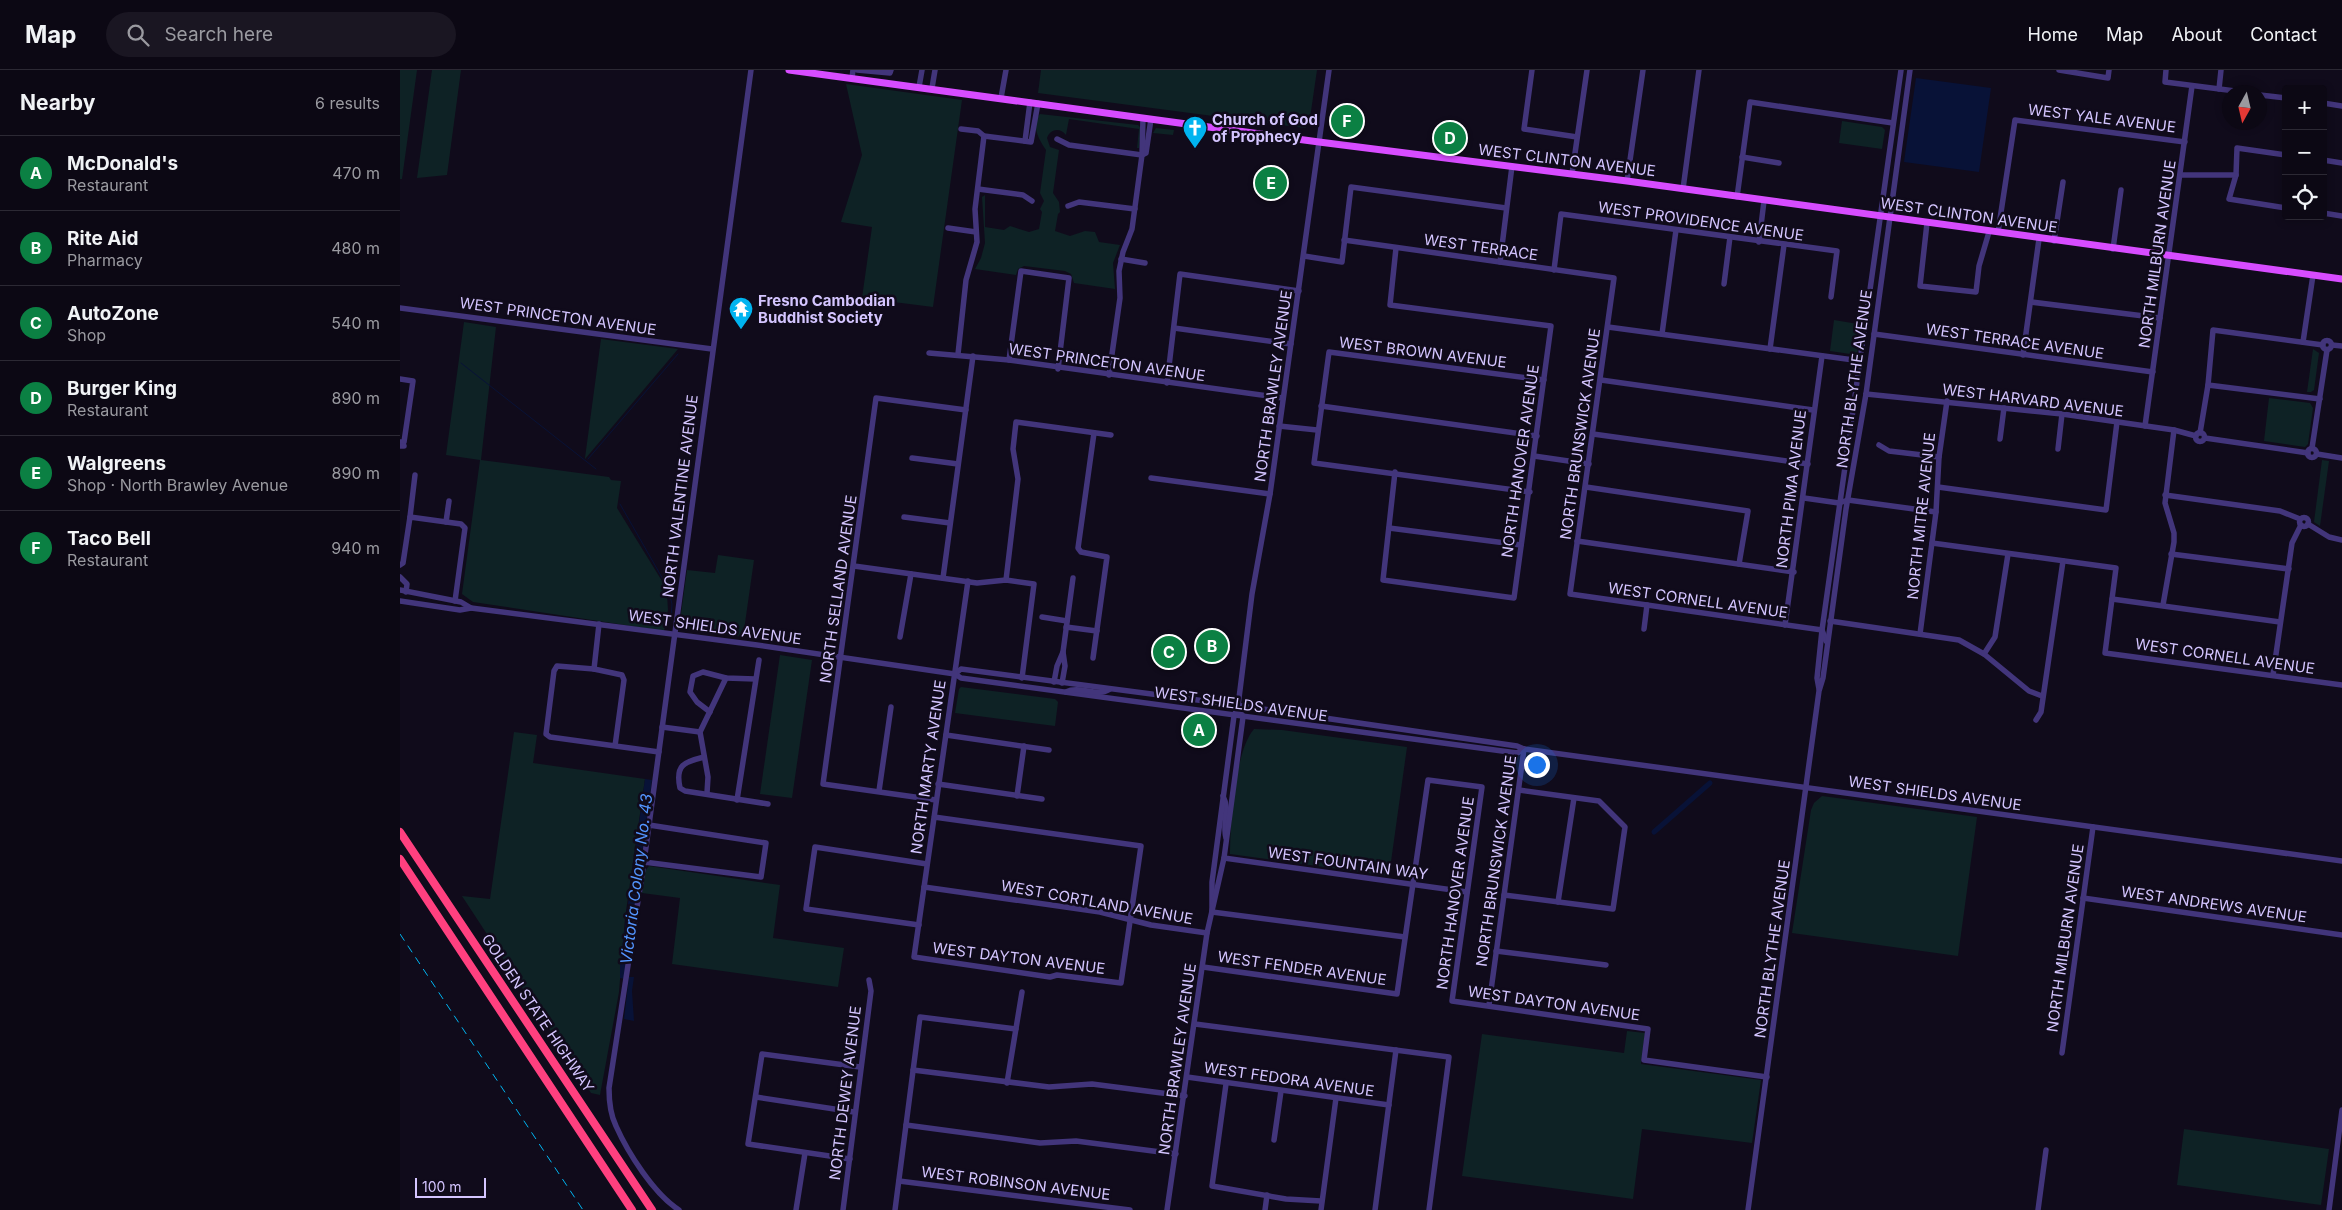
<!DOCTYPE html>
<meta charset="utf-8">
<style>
:root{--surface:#0c0814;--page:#1a1622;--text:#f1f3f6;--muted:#9a9aa0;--line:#2c2934;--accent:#0b8043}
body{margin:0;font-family:Inter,sans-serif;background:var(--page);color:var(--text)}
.controls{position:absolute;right:15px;top:15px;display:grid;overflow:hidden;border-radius:5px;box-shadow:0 2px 8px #0003}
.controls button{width:45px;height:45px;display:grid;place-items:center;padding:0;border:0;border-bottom:1px solid var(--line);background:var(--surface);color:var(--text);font:25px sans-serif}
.compass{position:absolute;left:1822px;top:15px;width:45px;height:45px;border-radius:50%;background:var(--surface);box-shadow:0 2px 8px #0003;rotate:188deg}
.scale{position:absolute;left:15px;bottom:12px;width:71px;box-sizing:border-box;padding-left:5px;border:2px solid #d4c5ff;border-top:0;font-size:14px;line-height:18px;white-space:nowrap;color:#d4c5ff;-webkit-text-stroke:4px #100b1b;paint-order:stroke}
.you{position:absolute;left:1136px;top:694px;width:18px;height:18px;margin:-12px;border:4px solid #fff;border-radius:50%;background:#1a73e8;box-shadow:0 0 0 8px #1a73e833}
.badge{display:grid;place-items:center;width:32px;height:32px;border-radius:50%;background:var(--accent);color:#fff;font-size:16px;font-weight:700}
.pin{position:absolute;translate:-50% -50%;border:2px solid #fff;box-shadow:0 1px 5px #0006}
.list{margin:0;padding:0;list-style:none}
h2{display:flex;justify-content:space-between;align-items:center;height:65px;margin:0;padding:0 20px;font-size:21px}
h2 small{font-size:16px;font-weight:400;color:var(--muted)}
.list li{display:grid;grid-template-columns:32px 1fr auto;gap:15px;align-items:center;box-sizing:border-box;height:75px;padding:0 20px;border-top:1px solid var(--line)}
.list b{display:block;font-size:19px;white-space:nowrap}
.list p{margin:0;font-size:16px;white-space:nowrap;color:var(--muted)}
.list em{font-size:16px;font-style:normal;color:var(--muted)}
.icon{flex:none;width:28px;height:28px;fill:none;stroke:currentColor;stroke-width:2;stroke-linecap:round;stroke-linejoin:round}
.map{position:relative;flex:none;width:1942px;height:1140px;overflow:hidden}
header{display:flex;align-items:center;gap:30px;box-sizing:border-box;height:70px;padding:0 25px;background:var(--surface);border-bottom:1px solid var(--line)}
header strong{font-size:24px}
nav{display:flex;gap:28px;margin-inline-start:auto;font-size:18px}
.search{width:350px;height:45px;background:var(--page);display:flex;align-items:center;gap:12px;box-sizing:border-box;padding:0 18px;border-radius:28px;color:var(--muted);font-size:19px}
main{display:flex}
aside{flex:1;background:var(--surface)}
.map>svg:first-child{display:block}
</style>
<header>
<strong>Map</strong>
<div class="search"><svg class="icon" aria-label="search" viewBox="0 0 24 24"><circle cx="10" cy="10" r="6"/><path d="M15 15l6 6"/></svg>Search here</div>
<nav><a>Home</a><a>Map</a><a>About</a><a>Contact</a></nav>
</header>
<main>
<aside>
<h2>Nearby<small>6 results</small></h2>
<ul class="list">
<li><span class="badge">A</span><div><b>McDonald's</b><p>Restaurant</p></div><em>470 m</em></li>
<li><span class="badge">B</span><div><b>Rite Aid</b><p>Pharmacy</p></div><em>480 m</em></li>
<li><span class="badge">C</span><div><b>AutoZone</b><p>Shop</p></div><em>540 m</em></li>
<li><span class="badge">D</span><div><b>Burger King</b><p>Restaurant</p></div><em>890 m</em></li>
<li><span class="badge">E</span><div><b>Walgreens</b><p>Shop · North Brawley Avenue</p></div><em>890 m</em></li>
<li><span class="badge">F</span><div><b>Taco Bell</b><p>Restaurant</p></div><em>940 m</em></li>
</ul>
</aside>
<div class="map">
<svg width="1942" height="1140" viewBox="0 0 1942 1140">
<rect width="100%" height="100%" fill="#100b1b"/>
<g fill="#0e2225">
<path d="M0 0H17L2 109H0Z"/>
<path d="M32 0H61L47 105 17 108Z"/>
<path d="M641 0H917L909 55 905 58 638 23Z"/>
<path d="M446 14 562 30 533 237 462 228 472 157 441 152 462 85Z"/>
<path d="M640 44 738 55 741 58 739 78H737L739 59 669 49 666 65C660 57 650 59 647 68L650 77 659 80 653 123 659 132 660 142 658 144 655 161 670 166 685 161 695 162 699 172 720 175 713 193 715 219 674 213 671 204 665 201 624 196 618 199 616 205 575 199 581 188 585 173 582 127 585 125V157L604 160 610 156 629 162 639 159 642 142 640 139 644 131 640 123 646 80C639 70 630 54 640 44Z"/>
<path d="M1442 51 1482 57 1485 60 1482 79 1439 73Z"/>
<path d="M756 58 774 60 773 65 753 63Z"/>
<path d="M1434 250 1458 254 1460 265 1457 285 1430 281Z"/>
<path d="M64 252 96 257 81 390 209 407 211 410 221 411 217 438 262 511 267 525 268 540 264 561 73 532 62 524 80 390 46 385Z"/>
<path d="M201 269 278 279 185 389V388Z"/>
<path d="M1913 279 1919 283 1914 320 1911 322H1907Z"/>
<path d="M1869 328 1910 333 1913 338 1908 374 1905 377 1864 371Z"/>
<path d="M1922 390 1929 391 1920 456 1914 452Z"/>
<path d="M318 485 354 490 343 567 279 558 287 500 315 503Z"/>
<path d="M380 585 412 590 392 728 360 724Z"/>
<path d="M561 617 655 629 658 632 655 656 555 643 559 619Z"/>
<path d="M854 659 882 660 1007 677 989 806 830 784C830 755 835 680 854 659Z"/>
<path d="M114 662 137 665 133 693 245 709 225 848 219 922 200 1025 191 1023 62 826 90 829Z"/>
<path d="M1422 726 1577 747 1558 886 1392 863 1411 740 1414 733Z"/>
<path d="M249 796 380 815 373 868 444 878 438 917 272 894 280 828 242 823 245 801Z"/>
<path d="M1227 961 1245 963 1241 994 1361 1010 1352 1073 1242 1059 1233 1129 1062 1106 1082 964 1224 983Z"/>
<path d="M1784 1059 1929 1079 1921 1135 1777 1115Z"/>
</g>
<g fill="#081237">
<path d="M1516 8 1591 18 1579 102 1504 92Z"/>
<path d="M245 709 252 710 225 909 220 908V894Z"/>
<path d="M229 907H234L232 921 234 951 224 949Z"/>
</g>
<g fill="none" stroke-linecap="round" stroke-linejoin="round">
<g stroke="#081237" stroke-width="1">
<path d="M441 0H442"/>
<path d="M61 293 196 399"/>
<path d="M188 389 278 284"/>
<path d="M220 434 268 518 272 534 271 548"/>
</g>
<path stroke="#081237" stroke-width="5" d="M1254 762 1310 713"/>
<g stroke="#42357b" stroke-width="5.5">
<path d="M457 0 490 3 491 0"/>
<path d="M1132 0 1124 59 1177 67"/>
<path d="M1659 0 1708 8 1709 0"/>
<path d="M1766 0 1765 12 1843 22"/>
<path d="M452 8 453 0"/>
<path d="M519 17 522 0"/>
<path d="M532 18 535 0"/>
<path d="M1819 19 1821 0"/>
<path d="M1860 25 1886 28"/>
<path d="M601 28 606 0"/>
<path d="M1923 33 1942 36"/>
<path d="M561 59 578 61 584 66 631 72 638 33"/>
<path d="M657 69 669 75 742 85"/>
<path d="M625 71 630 32"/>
<path d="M742 85 746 83 751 49"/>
<path d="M1886 85 1837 78 1836 105 1829 129 1886 138"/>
<path d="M1342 87 1379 93"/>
<path d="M1923 90 1942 93"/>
<path d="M1172 104 1187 0"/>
<path d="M1781 105H1836"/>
<path d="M1227 111 1243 0"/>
<path d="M578 119 623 125 632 131"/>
<path d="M1283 119 1299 0"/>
<path d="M1337 127 1350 32 1493 53"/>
<path d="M668 136 679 132 735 139"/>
<path d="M1923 143 1942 146"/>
<path d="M1527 153 1520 216 1576 222 1579 196 1589 162"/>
<path d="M548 158 576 162"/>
<path d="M1598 162 1615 50 1785 72"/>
<path d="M944 170 1214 208 1170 524 1422 560 1426 571"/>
<path d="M1654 171 1663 112"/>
<path d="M1359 172 1364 131"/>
<path d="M1713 179 1721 120"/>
<path d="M904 186 942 192 951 117 1106 138"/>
<path d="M721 189 745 193"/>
<path d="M1100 192 1112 96"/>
<path d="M1154 200 1161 144 1437 181 1431 227"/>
<path d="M1324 214 1330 167"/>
<path d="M1631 232 1760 248"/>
<path d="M0 238 312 279"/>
<path d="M1208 257 1461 291"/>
<path d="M774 258 891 274"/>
<path d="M1262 264 1276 160"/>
<path d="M1474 264 1753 302"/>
<circle cx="1927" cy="275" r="4.5"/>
<path d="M1903 272 1913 205"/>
<path d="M1932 275 1942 276"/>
<path d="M1370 279 1384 175"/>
<path d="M529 283 609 290 883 328"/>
<path d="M558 284 566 210 577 172 575 139 584 66"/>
<path d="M1623 285 1639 169"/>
<path d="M609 290 621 201 669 208 658 299"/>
<path d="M709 305 720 228 719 201 723 182 732 159 742 85 743 48"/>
<path d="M0 309 13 311 4 372H0"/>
<path d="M1201 310 1413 340"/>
<path d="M767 313 780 204 899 221"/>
<path d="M1808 315 1920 329"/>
<path d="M1466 324 1662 344 1774 360 1796 366"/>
<path d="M921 336 1137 366"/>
<path d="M879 356 917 360"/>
<path d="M1745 356 1792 16"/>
<circle cx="1800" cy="367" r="4.5"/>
<path d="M1800 363 1808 315 1813 260 1923 275"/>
<path d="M1193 364 1408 394"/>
<path d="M1805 368 1908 383"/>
<path d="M1600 369 1604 338"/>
<path d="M1479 375 1489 381 1539 387"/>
<path d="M0 376H4"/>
<path d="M1912 378 1927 280"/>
<circle cx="1912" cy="383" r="4.5"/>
<path d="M1658 379 1662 344"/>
<path d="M1917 384 1942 388"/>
<path d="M1134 386 1189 394"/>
<path d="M512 388 558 394"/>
<path d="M995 402 983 510 1114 528 1151 256 990 235 996 178"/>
<path d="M751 408 870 424"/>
<path d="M1186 417 1348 441 1339 494"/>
<path d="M1538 417 1706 440 1717 352"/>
<path d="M1130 422 914 393 929 282 1144 310"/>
<path d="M1765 425 1880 441 1900 449"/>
<path d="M1404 428 1439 433 1448 430 1536 442"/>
<path d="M10 447 15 405"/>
<path d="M504 447 550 453"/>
<circle cx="1904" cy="452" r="4.5"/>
<path d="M46 452 49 431"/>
<path d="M1908 454 1929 467 1942 470"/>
<path d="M989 458 1121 475"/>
<path d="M1177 471 1394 502"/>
<path d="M1532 473 1716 498 1705 583 1942 615"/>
<path d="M1771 484 1889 499"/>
<path d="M0 495 3 493 10 447 61 454 65 458 55 531"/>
<path d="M454 496 577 513 606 510 634 514 622 608"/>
<path d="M0 507 7 514 6 522"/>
<path d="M543 508 573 286"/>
<path d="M606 510 618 409 613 379 616 352 711 365"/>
<path d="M0 520 61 532 71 538 357 575 555 604 561 608 1117 683 1124 679"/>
<path d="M1712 529 1880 552"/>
<path d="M0 531 60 540 71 538"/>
<path d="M1763 535 1774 472V463L1765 433 1774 360"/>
<path d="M642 547 667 551"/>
<path d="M1430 551 1559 570 1584 584 1629 621 1642 626"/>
<path d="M1385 555 1422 286"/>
<path d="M666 557 697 561"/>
<path d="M1244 559 1247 535"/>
<path d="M1520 564 1536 442 1539 387 1547 331"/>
<path d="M500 567 511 504"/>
<path d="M663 582 673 508"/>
<path d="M1584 584 1595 567 1608 484"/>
<path d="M693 588 707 487 681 482 678 478 694 363"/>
<path d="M194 599 199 554"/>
<path d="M555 604 561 599 828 634 1117 676 1124 679 1942 791"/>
<path d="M1873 605 1892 473 1901 455"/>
<path d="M654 612 657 596 663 582 665 596 662 613"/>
<path d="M1419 619 1417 608 1422 560 1501 0"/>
<path d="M666 622C680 615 697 628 710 619"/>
<path d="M310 642 297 632 290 622 293 606 303 602 326 608 355 609"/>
<path d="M1636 650 1641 642 1663 491"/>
<path d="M262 657 300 662"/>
<path d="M546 665 649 680"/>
<path d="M215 676 224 610 222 605 194 599 157 596 154 601 146 664 150 667 259 682"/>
<path d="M304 687C284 692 275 695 280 718L285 721 368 734"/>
<path d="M538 714 642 729"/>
<path d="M479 721 491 637"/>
<path d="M307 723 308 707 300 662 326 608"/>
<path d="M617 726 624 676"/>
<path d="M823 726C830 739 822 754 826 768"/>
<path d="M337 730 359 590"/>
<path d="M536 730 423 714 476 328 566 340"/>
<path d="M534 747 741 776 721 913 657 905 650 907 514 887 568 511"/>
<path d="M824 788 1067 822"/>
<path d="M244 792 361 807 366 773 249 755"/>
<path d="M524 817 700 842 751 855 807 863"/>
<path d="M1104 825 1213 839 1225 757 1199 731 1119 720"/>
<path d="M1683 828 1942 865"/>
<path d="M1158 832 1174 728"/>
<path d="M812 842V812L834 646 838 636 852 524 870 424 929 0"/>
<path d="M812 842 1005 867"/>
<path d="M519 855 406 839 415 777 527 794"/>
<path d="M1096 881 1206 895"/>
<path d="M803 897 997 924 1028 710 1082 717 1052 931 1248 959 1244 990 1367 1007"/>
<path d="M1089 935 1124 679"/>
<path d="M795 954 1049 987 1029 1140"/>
<path d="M1662 983 1693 757"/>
<path d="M513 1000 649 1017 692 1014 785 1026"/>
<path d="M787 1007 989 1035"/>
<path d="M607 1013 622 922"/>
<path d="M826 1014 812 1116 886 1129 921 1131"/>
<path d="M356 1027 454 1042"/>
<path d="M506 1055 640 1073 676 1071 776 1084"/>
<path d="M874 1070 881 1021"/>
<path d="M450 1089 348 1074 362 984 460 997"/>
<path d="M499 1111 730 1140"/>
<path d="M279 1140C254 1124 228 1083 216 1056 210 1044 209 1031 209 1018L244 792 351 0"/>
<path d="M396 1140 405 1083"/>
<path d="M443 1140 471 921 469 910"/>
<path d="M495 1140 520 947 616 959"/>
<path d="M767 1140 807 863 824 788 843 647 838 636"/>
<path d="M865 1140 867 1125"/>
<path d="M921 1140 936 1028"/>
<path d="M975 1140 996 980"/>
<path d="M1348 1140 1419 621 1423 608 1446 439 1466 324 1510 0"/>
<path d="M1638 1140 1646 1080"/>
<path d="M1929 1140 1942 1040"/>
</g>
<path stroke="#d74cff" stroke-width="7" d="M389 0 919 72 1227 111 1942 209"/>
<g stroke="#ff407f" stroke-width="8">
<path d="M0 762 252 1140"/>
<path d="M0 789 232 1140"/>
</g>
<path stroke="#00b4f0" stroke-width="1" stroke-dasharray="8 6" stroke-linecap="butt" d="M0 864 183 1140"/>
</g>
<defs>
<symbol id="church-pin" viewBox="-11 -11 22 30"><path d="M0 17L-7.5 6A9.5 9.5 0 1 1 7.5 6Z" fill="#00b4f0" stroke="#100b1b"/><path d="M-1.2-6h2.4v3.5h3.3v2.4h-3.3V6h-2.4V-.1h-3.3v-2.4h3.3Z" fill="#fff"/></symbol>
<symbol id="temple-pin" viewBox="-11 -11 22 30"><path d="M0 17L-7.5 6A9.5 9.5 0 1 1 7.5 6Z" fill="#00b4f0" stroke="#100b1b"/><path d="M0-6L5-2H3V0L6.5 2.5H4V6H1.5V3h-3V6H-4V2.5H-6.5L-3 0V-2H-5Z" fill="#fff"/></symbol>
</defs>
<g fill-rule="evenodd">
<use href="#church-pin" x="781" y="44" width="28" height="38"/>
<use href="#temple-pin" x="327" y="225" width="28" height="38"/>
</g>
<g text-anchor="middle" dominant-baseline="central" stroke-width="5" stroke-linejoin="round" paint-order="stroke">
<g font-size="15" fill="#d4c5ff" stroke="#100b1b">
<text transform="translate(1702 48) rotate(7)">WEST YALE AVENUE</text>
<text transform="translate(1167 90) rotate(7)">WEST CLINTON AVENUE</text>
<text transform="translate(1569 145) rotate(8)">WEST CLINTON AVENUE</text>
<text transform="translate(1301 151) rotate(8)">WEST PROVIDENCE AVENUE</text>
<text transform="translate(1081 177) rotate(8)">WEST TERRACE</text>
<text transform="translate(1757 184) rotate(-82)">NORTH MILBURN AVENUE</text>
<text transform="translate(158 246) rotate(8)">WEST PRINCETON AVENUE</text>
<text transform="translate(1615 271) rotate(8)">WEST TERRACE AVENUE</text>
<text transform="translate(1023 282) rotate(7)">WEST BROWN AVENUE</text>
<text transform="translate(707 292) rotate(8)">WEST PRINCETON AVENUE</text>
<text transform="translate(1454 309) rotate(-82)">NORTH BLYTHE AVENUE</text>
<text transform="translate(873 316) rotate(-82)">NORTH BRAWLEY AVENUE</text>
<text transform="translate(1633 330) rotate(7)">WEST HARVARD AVENUE</text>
<text transform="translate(1180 364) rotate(-82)">NORTH BRUNSWICK AVENUE</text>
<text transform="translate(1120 391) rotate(-82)">NORTH HANOVER AVENUE</text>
<text transform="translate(1391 419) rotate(-83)">NORTH PIMA AVENUE</text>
<text transform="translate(280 426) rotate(-83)">NORTH VALENTINE AVENUE</text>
<text transform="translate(1521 446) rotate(-84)">NORTH MITRE AVENUE</text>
<text transform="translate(438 519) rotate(-82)">NORTH SELLAND AVENUE</text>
<text transform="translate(1298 530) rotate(8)">WEST CORNELL AVENUE</text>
<text transform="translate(315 557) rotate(8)">WEST SHIELDS AVENUE</text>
<text transform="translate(1825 586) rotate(8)">WEST CORNELL AVENUE</text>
<text transform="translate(841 634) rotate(8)">WEST SHIELDS AVENUE</text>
<text transform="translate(528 697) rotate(-82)">NORTH MARTY AVENUE</text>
<text transform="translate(1535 723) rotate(8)">WEST SHIELDS AVENUE</text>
<text transform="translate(1096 791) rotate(-82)">NORTH BRUNSWICK AVENUE</text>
<text transform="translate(948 793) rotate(8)">WEST FOUNTAIN WAY</text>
<text transform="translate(1055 823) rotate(-82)">NORTH HANOVER AVENUE</text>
<text transform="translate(697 832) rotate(10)">WEST CORTLAND AVENUE</text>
<text transform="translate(1814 834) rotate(8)">WEST ANDREWS AVENUE</text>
<text transform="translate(1665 868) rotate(-82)">NORTH MILBURN AVENUE</text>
<text transform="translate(1372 879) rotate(-82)">NORTH BLYTHE AVENUE</text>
<text transform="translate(619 888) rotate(7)">WEST DAYTON AVENUE</text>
<text transform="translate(902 898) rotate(8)">WEST FENDER AVENUE</text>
<text transform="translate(1154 933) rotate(8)">WEST DAYTON AVENUE</text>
<text transform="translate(138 943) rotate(56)">GOLDEN STATE HIGHWAY</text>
<text transform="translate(777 989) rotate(-82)">NORTH BRAWLEY AVENUE</text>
<text transform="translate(889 1009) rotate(8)">WEST FEDORA AVENUE</text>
<text transform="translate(445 1023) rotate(-83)">NORTH DEWEY AVENUE</text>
<text transform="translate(616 1113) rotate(7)">WEST ROBINSON AVENUE</text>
</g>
<g font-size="15" font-weight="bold" fill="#d4c5ff" stroke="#100b1b" text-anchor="start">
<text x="812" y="49">Church of God<tspan x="812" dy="17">of Prophecy</tspan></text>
<text x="358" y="230">Fresno Cambodian<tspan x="358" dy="17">Buddhist Society</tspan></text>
</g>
<g font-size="16" font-style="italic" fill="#5395ff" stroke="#100b1b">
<text transform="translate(236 809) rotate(-83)">Victoria Colony No. 43</text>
</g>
</g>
</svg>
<div class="controls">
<button>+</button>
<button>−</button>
<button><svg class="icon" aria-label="locate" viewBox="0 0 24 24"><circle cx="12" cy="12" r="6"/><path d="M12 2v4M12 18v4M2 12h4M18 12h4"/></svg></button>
</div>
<svg class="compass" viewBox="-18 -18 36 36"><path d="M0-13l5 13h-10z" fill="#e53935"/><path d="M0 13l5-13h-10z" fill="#9a9aa0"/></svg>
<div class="scale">100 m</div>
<div class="you"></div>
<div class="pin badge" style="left:799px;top:660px">A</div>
<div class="pin badge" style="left:812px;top:576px">B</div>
<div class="pin badge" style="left:769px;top:582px">C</div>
<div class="pin badge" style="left:1050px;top:68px">D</div>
<div class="pin badge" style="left:871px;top:113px">E</div>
<div class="pin badge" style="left:947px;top:51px">F</div>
</div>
</main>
